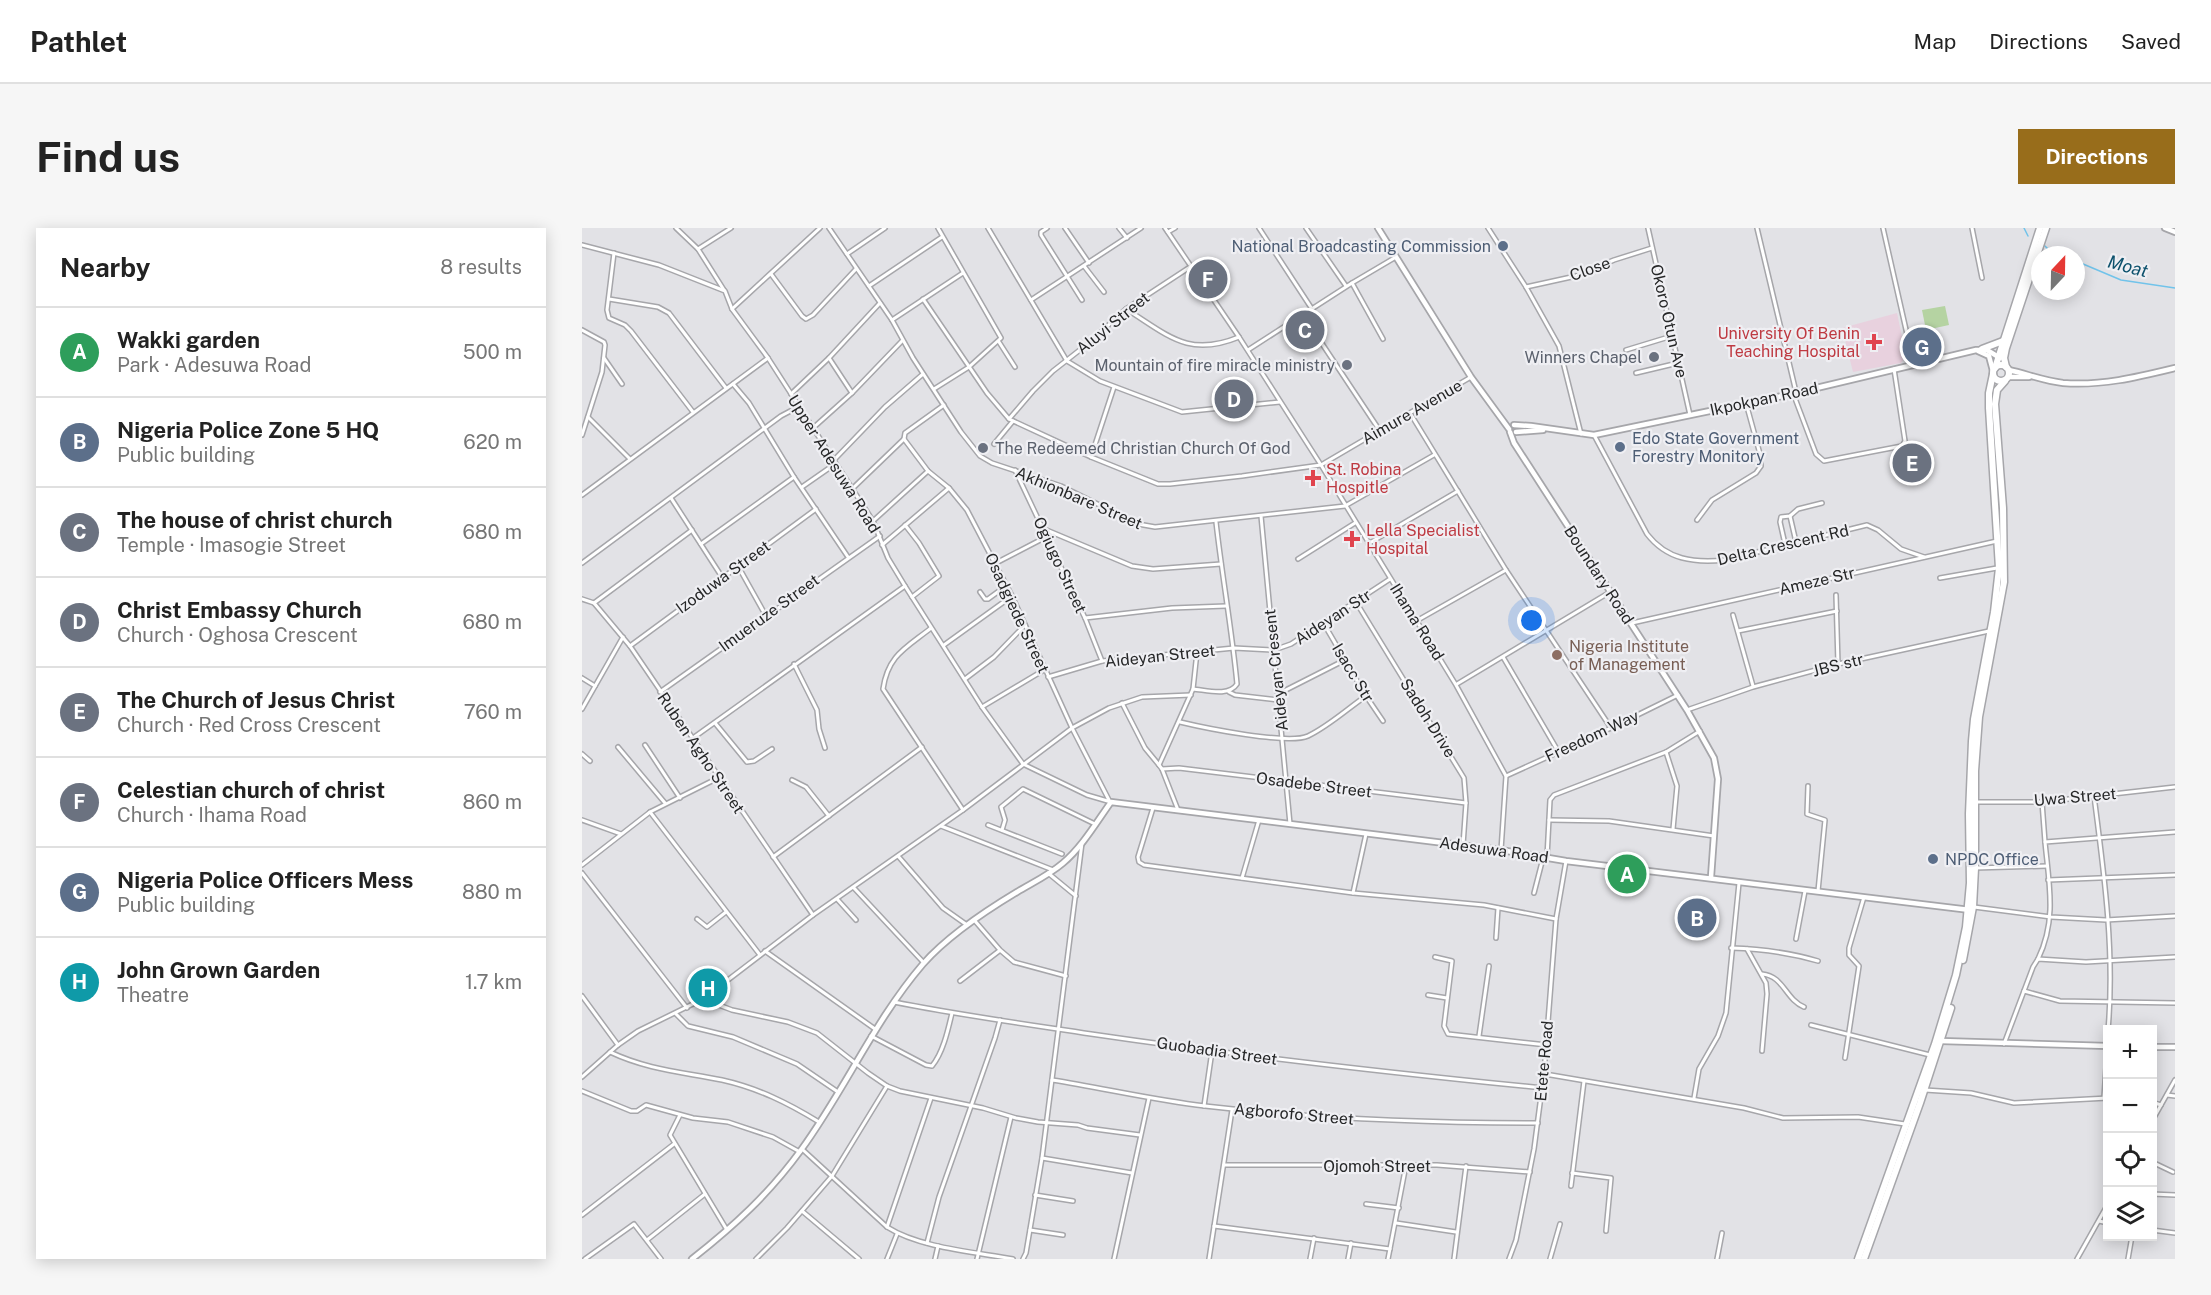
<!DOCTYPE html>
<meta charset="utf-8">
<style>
:root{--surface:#fff;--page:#f6f6f6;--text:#222;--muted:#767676;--line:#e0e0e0;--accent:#986d1b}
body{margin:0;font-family:"Public Sans",sans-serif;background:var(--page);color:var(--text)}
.controls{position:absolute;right:18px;bottom:18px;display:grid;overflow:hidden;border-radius:0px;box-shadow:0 3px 15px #0003}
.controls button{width:54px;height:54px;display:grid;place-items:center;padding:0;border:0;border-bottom:2px solid var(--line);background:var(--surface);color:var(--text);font:30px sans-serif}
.compass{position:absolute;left:1449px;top:18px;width:54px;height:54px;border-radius:50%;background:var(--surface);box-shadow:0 3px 15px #0003;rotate:22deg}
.you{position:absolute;left:950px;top:393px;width:21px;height:21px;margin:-15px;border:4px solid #fff;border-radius:50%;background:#1a73e8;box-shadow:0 0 0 9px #1a73e833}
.badge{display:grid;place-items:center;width:39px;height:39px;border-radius:50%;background:var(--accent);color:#fff;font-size:20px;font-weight:700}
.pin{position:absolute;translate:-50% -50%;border:3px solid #fff;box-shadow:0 2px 6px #0006}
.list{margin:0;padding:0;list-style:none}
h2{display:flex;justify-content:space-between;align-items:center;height:78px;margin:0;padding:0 24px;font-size:26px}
h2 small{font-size:20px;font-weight:400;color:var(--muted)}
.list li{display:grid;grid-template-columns:39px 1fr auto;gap:18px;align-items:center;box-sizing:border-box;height:90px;padding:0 24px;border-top:2px solid var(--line)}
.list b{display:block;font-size:22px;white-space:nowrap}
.list p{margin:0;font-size:20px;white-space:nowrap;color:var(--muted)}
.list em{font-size:20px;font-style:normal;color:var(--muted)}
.icon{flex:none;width:33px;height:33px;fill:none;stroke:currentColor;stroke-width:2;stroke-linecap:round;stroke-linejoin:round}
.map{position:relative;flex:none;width:1593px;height:1031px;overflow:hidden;border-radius:0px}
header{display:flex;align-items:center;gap:36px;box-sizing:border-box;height:84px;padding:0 30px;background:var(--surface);border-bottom:2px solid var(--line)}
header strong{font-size:28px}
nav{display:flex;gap:33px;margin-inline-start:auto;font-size:21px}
.intro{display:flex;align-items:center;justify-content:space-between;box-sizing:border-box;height:144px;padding:0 36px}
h1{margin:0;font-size:42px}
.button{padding:15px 27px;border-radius:0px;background:var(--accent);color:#fff;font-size:21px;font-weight:700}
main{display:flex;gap:36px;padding:0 36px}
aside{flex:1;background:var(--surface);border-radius:0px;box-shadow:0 3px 15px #0003}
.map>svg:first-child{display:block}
</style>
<header>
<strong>Pathlet</strong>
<nav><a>Map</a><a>Directions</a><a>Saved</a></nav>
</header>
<div class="intro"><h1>Find us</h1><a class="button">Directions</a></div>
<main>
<aside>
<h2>Nearby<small>8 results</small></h2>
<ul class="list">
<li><span class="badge" style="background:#2e9e5b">A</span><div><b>Wakki garden</b><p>Park · Adesuwa Road</p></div><em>500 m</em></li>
<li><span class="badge" style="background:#5c6f8a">B</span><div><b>Nigeria Police Zone 5 HQ</b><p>Public building</p></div><em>620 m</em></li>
<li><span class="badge" style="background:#6b7280">C</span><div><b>The house of christ church</b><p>Temple · Imasogie Street</p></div><em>680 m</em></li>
<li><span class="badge" style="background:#6b7280">D</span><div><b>Christ Embassy Church</b><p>Church · Oghosa Crescent</p></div><em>680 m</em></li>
<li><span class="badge" style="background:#6b7280">E</span><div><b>The Church of Jesus Christ</b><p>Church · Red Cross Crescent</p></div><em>760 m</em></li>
<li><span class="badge" style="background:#6b7280">F</span><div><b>Celestian church of christ</b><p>Church · Ihama Road</p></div><em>860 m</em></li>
<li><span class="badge" style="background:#5c6f8a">G</span><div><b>Nigeria Police Officers Mess</b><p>Public building</p></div><em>880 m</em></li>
<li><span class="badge" style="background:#0f9aa8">H</span><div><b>John Grown Garden</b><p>Theatre</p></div><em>1.7 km</em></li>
</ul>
</aside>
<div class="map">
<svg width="1593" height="1031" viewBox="0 0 1593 1031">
<rect width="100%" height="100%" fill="#e2e2e6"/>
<path fill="#e8d1de" d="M1315 85 1324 128 1319 135 1271 144 1260 100Z"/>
<path fill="#b5d3a2" d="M1363 78 1367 97 1344 102 1340 82Z"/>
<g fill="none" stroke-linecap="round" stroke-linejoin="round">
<g stroke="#71c3ea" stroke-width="1.5">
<path d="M1442 0 1446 8"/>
<path d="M1463 18 1466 21 1479 27"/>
<path d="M1494 33 1539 52 1593 60"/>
</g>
<defs>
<g id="street">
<path d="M94 0 116 21 142 62"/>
<path d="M247 0 310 92 331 130 379 204 398 228 410 235 479 258 556 296 573 299 763 278 852 227"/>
<path d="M406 0 485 133 518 153 600 184 698 174"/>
<path d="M465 0 459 4V7L500 72"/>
<path d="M483 0 507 35"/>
<path d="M537 0 545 10"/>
<path d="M583 0 657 109 739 237 874 457 924 548 919 622"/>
<path d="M677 0 730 81"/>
<path d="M724 0 764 58"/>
<path d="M906 0 944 59 977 118 999 206"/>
<path d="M1066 0 1108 187"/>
<path d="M1175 0 1214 164"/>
<path d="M1301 0 1332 137"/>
<path d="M1390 0 1400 50"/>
<path d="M586 4 593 0"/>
<path d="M0 17 77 37 143 63 150 81 186 130 291 293 306 330 323 358 400 479 441 536 505 567 529 574"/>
<path d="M116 21 149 0"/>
<path d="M32 25 25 82 27 90 43 97 49 103 111 184"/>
<path d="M265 26 303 0"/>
<path d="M502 38 522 64"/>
<path d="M189 46 220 88 224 91 231 87 274 41"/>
<path d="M770 55 801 111"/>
<path d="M287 58 360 9"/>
<path d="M944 59 994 48 1032 32 1070 20"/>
<path d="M27 71 76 79 87 85 144 160"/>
<path d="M341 71 405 165 427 191 509 229 576 256H588L660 248 739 237 889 149"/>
<path d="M449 72 559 0"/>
<path d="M150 81 238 0"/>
<path d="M544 81C586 107 606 130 657 109"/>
<path d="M721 87 798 203"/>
<path d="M310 92 381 45"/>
<path d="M0 102 22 114 23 117 20 144 0 207"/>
<path d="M417 114 433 139"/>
<path d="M666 122 770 55 814 29"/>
<path d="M1044 122 1090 108"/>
<path d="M22 130 40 156"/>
<path d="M247 130 270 165"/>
<path d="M1054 145 1096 135"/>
<path d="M151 156 167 175 212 249 266 329"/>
<path d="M352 161 387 139 419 110 356 0"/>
<path d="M1211 165 1234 226 1242 233 1320 218 1323 213 1312 141"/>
<path d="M209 166 247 130 298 75"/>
<path d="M828 185 924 342 1029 500"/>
<path d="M6 189 48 231"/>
<path d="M427 191 451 163 471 143 508 114 544 81 608 39"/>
<path d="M231 200 270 165 320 113"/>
<path d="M1012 207 1065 306C1085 332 1112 335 1143 332L1285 297 1296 302 1319 321 1342 329"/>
<path d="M322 211 346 243 367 260 385 282 430 368 490 500 528 574"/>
<path d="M412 216 431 193"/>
<path d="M509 229 532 159"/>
<path d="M252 232 303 179 341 146"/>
<path d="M433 242 503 390 520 433"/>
<path d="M220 259 253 236"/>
<path d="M270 261 322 211 323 205 362 177"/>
<path d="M0 267 186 130"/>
<path d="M89 270 140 349"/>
<path d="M679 288 708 596"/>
<path d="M1208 288 1214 314"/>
<path d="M1115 292 1130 272 1174 245 1179 238 1178 226 1164 175"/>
<path d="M291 293 346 243"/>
<path d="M323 297 337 315 357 348 330 369"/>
<path d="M462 301 550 338 571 341 639 336"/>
<path d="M119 316 212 249"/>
<path d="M786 316 876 263"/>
<path d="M1203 316 1198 294 1199 289 1208 288 1216 281 1240 275"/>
<path d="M300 317 367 260"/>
<path d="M716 331 773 295"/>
<path d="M0 335 199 188 216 179"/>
<path d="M412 336 464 309"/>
<path d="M156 338 184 388"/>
<path d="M1358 350 1415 340"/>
<path d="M398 364 403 371H406L424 358"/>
<path d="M1254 367 1256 436"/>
<path d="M0 371 12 375 48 418 231 687"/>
<path d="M774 374 882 550 884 575 881 617"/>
<path d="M12 375 110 302"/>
<path d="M1151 387 1171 458"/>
<path d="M503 390 590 380 644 378"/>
<path d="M836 392 924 342"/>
<path d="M1050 395 1415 313"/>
<path d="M742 396 784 468 801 493"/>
<path d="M349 400C324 420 306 427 301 461L381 582"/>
<path d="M1156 403 1255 383"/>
<path d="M362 417 430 368"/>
<path d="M48 418 234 281"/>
<path d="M615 424 611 461C624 462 647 469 655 456 650 402 640 348 634 294"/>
<path d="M921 429 976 523"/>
<path d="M212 436 235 482 237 501 243 520"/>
<path d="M466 449 520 433 652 420 692 422 709 416 808 351"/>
<path d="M0 450 13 458"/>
<path d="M383 451 412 429 443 397"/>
<path d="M875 456 1028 364"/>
<path d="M78 464 298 308"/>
<path d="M647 464 653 467 696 472"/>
<path d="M696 466 763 432"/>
<path d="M540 475 563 520 577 537"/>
<path d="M400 479 462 442"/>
<path d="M0 481 41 409"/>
<path d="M1105 482 1171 459 1256 436 1407 403"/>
<path d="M598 494C623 500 706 517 726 508 747 498 765 481 784 468"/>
<path d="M133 495 165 534 172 533 190 521"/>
<path d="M111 510 323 358"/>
<path d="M63 517 98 570"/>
<path d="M36 519 83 575"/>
<path d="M1084 524 1095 558 1091 601"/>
<path d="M0 526 8 533"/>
<path d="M580 541 597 540 884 575"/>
<path d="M924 548 1029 500 1096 467"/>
<path d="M210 552 224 559 247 588"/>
<path d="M1226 558 1225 586 1243 592 1236 663"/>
<path d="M1512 568C1522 645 1533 724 1526 802"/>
<path d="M1394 574H1460L1593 559"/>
<path d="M1460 574 1463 614"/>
<path d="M571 580 556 629 557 634 562 637 771 665 902 677 974 691"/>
<path d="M596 582 580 541 577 537 611 461"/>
<path d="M68 584 178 727"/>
<path d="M0 592 39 606"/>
<path d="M967 592 1027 593 1132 608"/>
<path d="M406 597 480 626"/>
<path d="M359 598 471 642"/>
<path d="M420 602 423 592 419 579 441 561 513 596"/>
<path d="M316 628 361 680 385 697"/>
<path d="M191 629 340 519"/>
<path d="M965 629 968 572 972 567 1084 524 1118 503"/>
<path d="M0 637 68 584 136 550"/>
<path d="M1393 640 1465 638"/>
<path d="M0 645 105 780"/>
<path d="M466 645 494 668"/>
<path d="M660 650 677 592"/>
<path d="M1466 652 1593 647"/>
<path d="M272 660 342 735"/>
<path d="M771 665 784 606"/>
<path d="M952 665 961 630"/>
<path d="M255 671 274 692"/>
<path d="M1392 679 1469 689 1524 692 1593 688"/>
<path d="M115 691 125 699 144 684"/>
<path d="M393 693 418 722 432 734 484 748"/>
<path d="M914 710 916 680"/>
<path d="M1214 711 1223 663"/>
<path d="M1149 720C1181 721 1206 724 1236 733"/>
<path d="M1165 721 1184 755 1185 766 1180 823"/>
<path d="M183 723 293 801"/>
<path d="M853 729 870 733 862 798 866 806 965 817"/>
<path d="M1456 731C1475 692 1467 656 1463 614L1593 604"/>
<path d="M1180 746C1202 748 1203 771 1222 779"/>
<path d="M378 753 417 723"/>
<path d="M1442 763 1478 773 1593 775"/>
<path d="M846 767 865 770"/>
<path d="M0 768 36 817"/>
<path d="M121 771 150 782 206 794 235 805 286 845 305 858 318 863 401 880 434 890 456 894 496 897 505 900 558 907"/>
<path d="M312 774C377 787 443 796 509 806 659 828 810 845 961 860"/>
<path d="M94 786 106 798 151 809 215 836 256 864"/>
<path d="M1229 797 1348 827"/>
<path d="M289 808 344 837 350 838C361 825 366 802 370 785"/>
<path d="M897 808 907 738"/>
<path d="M1422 816 1451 739 1456 731 1504 734 1593 729"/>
<path d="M28 824C66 842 101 844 140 852 176 860 206 875 237 894"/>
<path d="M1263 830 1277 738 1267 727V720L1282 669"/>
<path d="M963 846 1162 880 1201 890 1276 889 1323 896"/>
<path d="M0 849 36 817 56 803 121 771 231 687 381 582 490 500 527 480 560 469 609 467"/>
<path d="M470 852C521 860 571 872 623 878 735 891 843 895 956 895"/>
<path d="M1343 862 1389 865 1432 875 1526 870"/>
<path d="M0 863 49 883H55L64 877 111 890 146 894 191 909 218 924"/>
<path d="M1585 867 1593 868"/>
<path d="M1522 869 1526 811"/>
<path d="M1112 870 1117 841 1136 808 1144 785 1157 655"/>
<path d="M1570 874 1579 877"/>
<path d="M622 878 630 823"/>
<path d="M98 887 88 907 145 1002"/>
<path d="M1570 893 1593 852"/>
<path d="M220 921 305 999C338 1020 393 1024 431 1031"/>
<path d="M460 930 550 945"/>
<path d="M1570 934 1591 944"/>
<path d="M642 937H855L948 944"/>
<path d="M990 945 1029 950 1024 1003"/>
<path d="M989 958 1002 853"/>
<path d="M1570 966 1593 967"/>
<path d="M453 967 491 973"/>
<path d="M784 976 817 980"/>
<path d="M220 983 277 1031"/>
<path d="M0 987 92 916"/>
<path d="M1517 993 1526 995"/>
<path d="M814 995 874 1004"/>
<path d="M632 998 808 1021"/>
<path d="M305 999 349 870"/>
<path d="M448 1002 481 1007"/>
<path d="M1570 1002 1593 1005"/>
<path d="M65 1012 123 966"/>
<path d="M345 1015 357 969 413 810 418 792"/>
<path d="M3 1031 52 996 79 1031"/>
<path d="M174 1031 205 1000 250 948 305 858"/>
<path d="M305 1031 315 1006"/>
<path d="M353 1031 356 1018"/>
<path d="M395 1031 429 889"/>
<path d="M441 1031 444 1025 460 930 500 615"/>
<path d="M532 1031 567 870"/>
<path d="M627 1031 650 882"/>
<path d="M728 1031 732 1010"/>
<path d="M766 1031 769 1015"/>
<path d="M806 1031 824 937"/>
<path d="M872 1031 884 938"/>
<path d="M927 1031 934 1012 952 921 962 845 974 691 984 633"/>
<path d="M968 1031 978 996"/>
<path d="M1135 1031 1140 1005"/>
<path d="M1495 1031 1526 976"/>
<path d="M1546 1031 1550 1008"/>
</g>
<g id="secondary">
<path d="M796 0 889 149 927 201"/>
<path d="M1583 0 1593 4"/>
<path d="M1396 123 1407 128 1411 143"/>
<path d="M1427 142C1445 146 1462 153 1481 155 1520 158 1556 149 1593 140"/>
<path d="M1427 149H1447"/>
<path d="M932 197 949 198 1012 207 1205 167 1394 122H1405L1418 130"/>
<path d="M928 204 932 215 1105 482 1132 530 1136 551 1129 649"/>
<path d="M934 204 961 202"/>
<path d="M1359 813 1526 818"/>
<path d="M1570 819H1593"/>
<path d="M110 1031C152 998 187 966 219 922 263 862 292 793 341 736 364 710 405 682 435 664 450 655 467 647 481 635 500 619 514 595 529 574L919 622 984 633 1388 682"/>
</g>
<g id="highway">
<path d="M1400 121 1421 113"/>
<circle cx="1419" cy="145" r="8"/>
<path d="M1424 139 1422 130 1424 120 1464 0"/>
<path d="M1413 140 1458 0"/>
<path d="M1381 732 1391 679 1393 640V543L1397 489 1422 354 1421 280 1413 176 1415 162 1423 153"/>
<path d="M1276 1031 1353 816 1374 747 1384 699 1388 655 1387 586 1390 513 1392 491 1412 384 1417 340 1407 180V165L1411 146"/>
<path d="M1282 1031 1338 875 1369 780"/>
</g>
</defs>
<use href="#street" stroke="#a6a6aa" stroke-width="6"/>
<use href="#secondary" stroke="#a6a6aa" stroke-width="8"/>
<use href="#highway" stroke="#a6a6aa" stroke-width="9"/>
<use href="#street" stroke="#fff" stroke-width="3"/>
<use href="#secondary" stroke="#fff" stroke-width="4.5"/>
<use href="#highway" stroke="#fff" stroke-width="6"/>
</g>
<g fill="#5c6f8a" stroke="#efeff3" stroke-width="2">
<circle cx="921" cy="18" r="6"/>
<circle cx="1038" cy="219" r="6"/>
<circle cx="1351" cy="631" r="6"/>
</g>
<g fill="#e0444e" stroke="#efeff3" stroke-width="2">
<path d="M1289 105h6v6h6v6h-6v6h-6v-6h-6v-6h6z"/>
<path d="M728 241h6v6h6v6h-6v6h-6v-6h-6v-6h6z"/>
<path d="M767 302h6v6h6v6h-6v6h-6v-6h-6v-6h6z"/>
</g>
<g fill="#6b7280" stroke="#efeff3" stroke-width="2">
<circle cx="1072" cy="129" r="6"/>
<circle cx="765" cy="137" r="6"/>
<circle cx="401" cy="220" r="6"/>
</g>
<circle fill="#8d6e63" stroke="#efeff3" stroke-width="2" cx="975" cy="427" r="6"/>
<g text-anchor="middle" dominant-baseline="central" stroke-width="4.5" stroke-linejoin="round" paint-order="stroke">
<g font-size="16" fill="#4e5e75" stroke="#efeff3" text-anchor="start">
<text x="909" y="18" text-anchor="end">National Broadcasting Commission</text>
<text x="1050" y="210">Edo State Government<tspan x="1050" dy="18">Forestry Monitory</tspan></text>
<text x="1363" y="631">NPDC Office</text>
</g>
<g font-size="16" fill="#262728" stroke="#efeff3">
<text transform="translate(1008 41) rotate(-20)">Close</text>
<text transform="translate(1087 93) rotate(77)">Okoro Otun Ave</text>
<text transform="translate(531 95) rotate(-39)">Aluyi Street</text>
<text transform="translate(1182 171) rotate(-12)">Ikpokpan Road</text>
<text transform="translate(830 184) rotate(-30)">Aimure Avenue</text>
<text transform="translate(252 236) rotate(58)">Upper Adesuwa Road</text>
<text transform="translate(497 270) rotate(23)">Akhionbare Street</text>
<text transform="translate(1201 317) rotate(-13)">Delta Crescent Rd</text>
<text transform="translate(478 337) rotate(65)">Ogiugo Street</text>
<text transform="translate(1017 347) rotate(57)">Boundary Road</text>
<text transform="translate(141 349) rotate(-36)">Izoduwa Street</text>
<text transform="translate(1235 353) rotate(-13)">Ameze Str</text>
<text transform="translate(187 385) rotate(-36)">Imueruze Street</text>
<text transform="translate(435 385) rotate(65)">Osadgiede Street</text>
<text transform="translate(751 389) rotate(-33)">Aideyan Str</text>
<text transform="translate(835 394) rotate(58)">Ihama Road</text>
<text transform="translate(578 428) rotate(-6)">Aideyan Street</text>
<text transform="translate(1256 437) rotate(-14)">JBS str</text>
<text transform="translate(694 442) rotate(-96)">Aideyan Cresent</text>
<text transform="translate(771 445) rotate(59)">Isacc Str</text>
<text transform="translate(846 490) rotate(58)">Sadoh Drive</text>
<text transform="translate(1010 508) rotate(-25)">Freedom Way</text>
<text transform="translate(119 525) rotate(56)">Ruben Agho Street</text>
<text transform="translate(732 557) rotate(7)">Osadebe Street</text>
<text transform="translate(1493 569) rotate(-5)">Uwa Street</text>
<text transform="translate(912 622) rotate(8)">Adesuwa Road</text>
<text transform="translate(635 823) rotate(8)">Guobadia Street</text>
<text transform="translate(962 833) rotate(-85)">Etete Road</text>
<text transform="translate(712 886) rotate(5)">Agborofo Street</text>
<text x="795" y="938">Ojomoh Street</text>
</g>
<g font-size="16" fill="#be3a42" stroke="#efeff3" text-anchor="start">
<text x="1278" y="105" text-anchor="end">University Of Benin<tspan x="1278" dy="18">Teaching Hospital</tspan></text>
<text x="744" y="241">St. Robina<tspan x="744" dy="18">Hospitle</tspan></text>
<text x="784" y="302">Lella Specialist<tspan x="784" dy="18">Hospital</tspan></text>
</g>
<g font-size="16" fill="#5b616d" stroke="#efeff3" text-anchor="end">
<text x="1060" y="129">Winners Chapel</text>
<text x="753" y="137">Mountain of fire miracle ministry</text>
<text x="413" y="220" text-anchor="start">The Redeemed Christian Church Of God</text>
</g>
<g font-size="16" fill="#785e54" stroke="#efeff3" text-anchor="start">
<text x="987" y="418">Nigeria Institute<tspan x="987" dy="18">of Management</tspan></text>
</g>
<g font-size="18" font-style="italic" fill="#0e526d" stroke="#efeff3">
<text transform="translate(1546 38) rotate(15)">Moat</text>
</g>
</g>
</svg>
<div class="controls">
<button>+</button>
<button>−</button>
<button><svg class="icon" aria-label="locate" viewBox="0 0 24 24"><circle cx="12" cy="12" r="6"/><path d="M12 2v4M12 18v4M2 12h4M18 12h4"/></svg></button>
<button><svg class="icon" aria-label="layers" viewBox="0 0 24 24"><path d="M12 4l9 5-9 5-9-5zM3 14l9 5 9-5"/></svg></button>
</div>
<svg class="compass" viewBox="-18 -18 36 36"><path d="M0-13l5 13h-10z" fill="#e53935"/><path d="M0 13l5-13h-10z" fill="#767676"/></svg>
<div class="you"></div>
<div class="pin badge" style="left:1045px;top:646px;background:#2e9e5b">A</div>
<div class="pin badge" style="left:1115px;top:690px;background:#5c6f8a">B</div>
<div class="pin badge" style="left:723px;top:102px;background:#6b7280">C</div>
<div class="pin badge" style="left:652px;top:171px;background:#6b7280">D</div>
<div class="pin badge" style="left:1330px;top:235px;background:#6b7280">E</div>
<div class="pin badge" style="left:626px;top:51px;background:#6b7280">F</div>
<div class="pin badge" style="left:1340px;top:119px;background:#5c6f8a">G</div>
<div class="pin badge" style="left:126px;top:760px;background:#0f9aa8">H</div>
</div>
</main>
